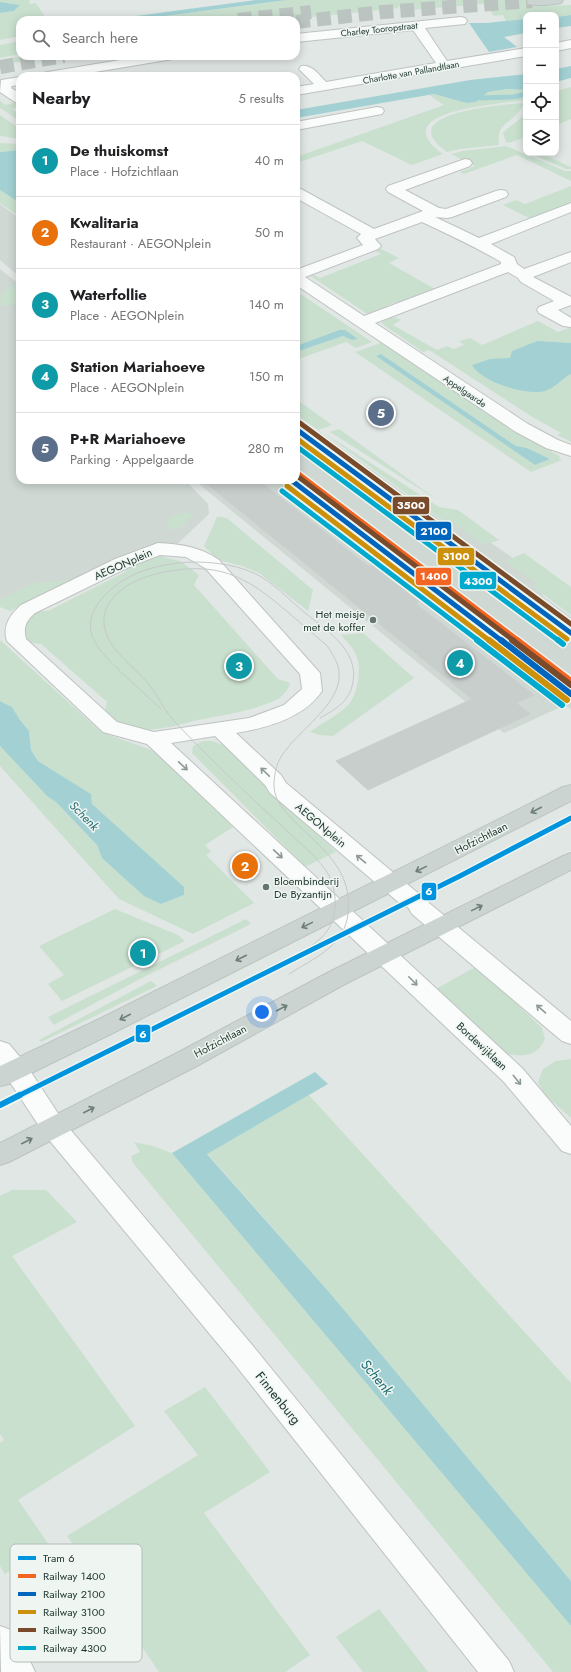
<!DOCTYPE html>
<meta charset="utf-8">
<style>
:root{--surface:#fff;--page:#f2f2f2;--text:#202124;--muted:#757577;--line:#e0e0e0;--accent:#1a73e8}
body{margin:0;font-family:Jost,sans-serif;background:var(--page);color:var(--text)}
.controls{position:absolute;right:12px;top:12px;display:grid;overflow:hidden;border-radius:8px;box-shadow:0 2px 10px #0003}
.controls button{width:36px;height:36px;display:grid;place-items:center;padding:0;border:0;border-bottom:1px solid var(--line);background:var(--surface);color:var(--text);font:20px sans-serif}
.you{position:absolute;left:262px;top:1012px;width:14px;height:14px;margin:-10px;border:3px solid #fff;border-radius:50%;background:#1a73e8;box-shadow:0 0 0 6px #1a73e833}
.badge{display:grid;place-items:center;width:26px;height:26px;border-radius:50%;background:var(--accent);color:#fff;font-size:13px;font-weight:700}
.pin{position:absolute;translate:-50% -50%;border:2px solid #fff;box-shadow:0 1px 4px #0006}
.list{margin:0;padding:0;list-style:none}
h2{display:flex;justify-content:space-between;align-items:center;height:52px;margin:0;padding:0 16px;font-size:17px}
h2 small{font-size:13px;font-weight:400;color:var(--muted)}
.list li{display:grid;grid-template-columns:26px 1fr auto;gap:12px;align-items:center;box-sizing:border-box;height:72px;padding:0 16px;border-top:1px solid var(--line)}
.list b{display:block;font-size:15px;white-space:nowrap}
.list p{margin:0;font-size:13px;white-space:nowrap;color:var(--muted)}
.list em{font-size:13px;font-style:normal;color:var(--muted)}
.icon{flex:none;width:22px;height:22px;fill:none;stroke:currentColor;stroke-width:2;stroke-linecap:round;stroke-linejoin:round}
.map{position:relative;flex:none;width:571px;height:1672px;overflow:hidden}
.search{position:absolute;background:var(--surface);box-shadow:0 2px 10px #0003;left:16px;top:16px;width:284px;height:44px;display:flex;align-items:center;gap:10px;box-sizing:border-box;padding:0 14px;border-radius:12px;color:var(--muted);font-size:15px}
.panel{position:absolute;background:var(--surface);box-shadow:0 2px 10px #0003;left:16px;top:72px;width:284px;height:412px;border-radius:12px}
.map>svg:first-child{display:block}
</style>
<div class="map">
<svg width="571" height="1672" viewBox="0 0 571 1672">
<rect width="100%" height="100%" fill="#e1e7e4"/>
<g fill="#cfd8d3">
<path d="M0 204 20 219V277L0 260Z"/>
<path d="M0 269 20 285V480H185L208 504 209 514 175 546H156L138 549 22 608 0 601Z"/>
<path d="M296 415 441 520 451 522 457 519 550 584 541 588 543 596 571 617V709L565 705 504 733 194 480H296Z"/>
</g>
<g fill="#cae0cf" fill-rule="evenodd">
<path d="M0 0H29L30 4 36 3 47 20H20V36L0 40V13L14 11 20 5 0 2Z"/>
<path d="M287 0H529L533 6 571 5V15L556 17V15H526V19L506 21 503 15 494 16 484 4 409 10 406 6H398L399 8 284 20H269L268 18 255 20H135Z"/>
<path d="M20 41V54L0 58V45Z"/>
<path d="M25 56H53L0 65V60Z"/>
<path d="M571 87V119L556 125V91Z"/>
<path d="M507 89 526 90V100C505 104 381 110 443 154L412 165 362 141 296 163V157L444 105 429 95 434 94 466 103 476 102 488 92Z"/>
<path d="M0 101 6 105 17 102 20 104V107L12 109 20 115V121L0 108Z"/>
<path d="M524 103H526C522 107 519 112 515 116 503 127 497 127 499 145L460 149 447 152C390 112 504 105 524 103Z"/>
<path d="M526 112V137L509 143 506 142 503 133C510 125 520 121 526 112Z"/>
<path d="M0 115 20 129V139L0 136Z"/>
<path d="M0 143 20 144V150L0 152Z"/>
<path d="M506 146 565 171H571V181L517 155 464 174 460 172 475 166 451 154 463 151Z"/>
<path d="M528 153C544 153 557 161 571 167V169H566Z"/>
<path d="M571 186V204L531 219 503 205 516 200 525 204Z"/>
<path d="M0 190 20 203V217L0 203Z"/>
<path d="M379 248 399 258 389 263 435 289 400 304 396 302 386 306 389 308 369 315 309 275 312 274 320 278 381 254 374 250Z"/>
<path d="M20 282V303L3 306 0 304C0 292 11 286 20 282Z"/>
<path d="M296 291 372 342 356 348 346 342 296 360V352L343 336 352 340 357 339 345 330H339L296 346Z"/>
<path d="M395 317 401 320 393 325 437 350 447 346 454 349 464 345 459 341 470 338 482 345 538 321 558 332 571 327V343L553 342 545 391 554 386 571 374V442L557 435 561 433 534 418 429 350 423 352 381 323 389 318Z"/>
<path d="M383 342 554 449 551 452 560 456 559 458 562 460 531 472 355 352ZM381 354 516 446 527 448 550 459 535 465Z"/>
<path d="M296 399 332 425 318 430 296 414Z"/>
<path d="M339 429 432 496 436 499 330 432Z"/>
<path d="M324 433 439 507 458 510 499 540 484 545 451 521 442 520Z"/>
<path d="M180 513H194C187 522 180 531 168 529L169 519Z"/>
<path d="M217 517H223L228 519 313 590 308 611 259 573 242 566 218 560 204 546Z"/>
<path d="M524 553 571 587V615L532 586 537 584 506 561Z"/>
<path d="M160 556 180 561 199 575 194 585 278 679 290 683C289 689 283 696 278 699 253 711 225 715 198 720 178 725 156 732 135 729 123 727 113 719 105 710L107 702 41 644 29 643 23 632 24 625 30 617 38 611H48L125 572 128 566 147 559Z"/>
<path d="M70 580 10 611 0 607V600L34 583Z"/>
<path d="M363 633 414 678 333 736 319 735 310 732C320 724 340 714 348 705 358 694 362 669 356 655 353 647 346 641 341 635Z"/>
<path d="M0 640 101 732 154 751 233 827 205 845 211 852 206 855 254 903 193 934 119 899 0 766V746L47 796 56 802 97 845 102 858 161 904 184 895 92 804 91 794 38 761 31 750 29 731 20 720 12 707 0 701Z"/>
<path d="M203 741H212L223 745 336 852 305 867 192 753 193 746Z"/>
<path d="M115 909 178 935 185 941 62 1001 48 984 64 975 39 946Z"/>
<path d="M246 919 251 924 140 979 54 1025 48 1017Z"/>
<path d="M477 966 542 1028 545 1039C536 1058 524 1056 506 1054L434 990Z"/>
<path d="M151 981 157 986 41 1042 39 1040Z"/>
<path d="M571 1059V1118L545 1095 538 1082 543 1069 556 1061Z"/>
<path d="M309 1095 571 1383V1581L329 1292 207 1153Z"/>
<path d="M134 1142 153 1146 172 1153 571 1626V1672H553L133 1163 131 1156 140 1152Z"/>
<path d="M12 1190H46L77 1222 12 1256 135 1426 18 1500 49 1545 5 1574 0 1566V1443L4 1440 0 1434V1196Z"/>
<path d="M205 1387 270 1472 204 1513 310 1655 285 1672H159L67 1536 198 1455 164 1411Z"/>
<path d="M379 1609 428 1672H363L336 1637Z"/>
</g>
<g fill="#a3d1d3">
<path d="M256 0H287L135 20H106Z"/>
<path d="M0 2 20 5 14 11 0 13Z"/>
<path d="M571 15V26L556 28V17Z"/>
<path d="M526 19V33L504 37 517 47 489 52 469 23H486Z"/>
<path d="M571 66V78L556 82V69Z"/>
<path d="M526 74V90L507 89 488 92 476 102 466 103 434 94 296 118V110L470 80Z"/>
<path d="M20 150V203L0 190V152Z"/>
<path d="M339 330H345L358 339 352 340 343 336 296 352V346Z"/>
<path d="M537 341 571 343V374C562 379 555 388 545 391 527 396 481 382 472 365L490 359 510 358 512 351Z"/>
<path d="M381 354 516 446 527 448 550 459 535 465 376 356Z"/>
<path d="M0 701 12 707 20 720 29 731 31 750 38 761 91 794 92 804 184 887V895L161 904 144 896 102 858 97 845 56 802 47 796 0 746Z"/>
<path d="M315 1072 328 1084 207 1154 329 1292 571 1581V1626L172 1153Z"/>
</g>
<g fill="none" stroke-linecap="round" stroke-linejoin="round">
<path stroke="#a3d1d3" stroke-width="5" d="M480 98 513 97 526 94"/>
</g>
<path fill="#c8cecb" stroke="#cacfcd" d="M202 480H258L368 566 371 565 419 602 416 604 534 695 516 703 530 714 368 790 336 761 472 699Z"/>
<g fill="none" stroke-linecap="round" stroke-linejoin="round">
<g stroke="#bbc4c0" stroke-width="14" stroke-dasharray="14 7" stroke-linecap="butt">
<path d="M238 20 311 12"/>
<path d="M296 22 383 12 532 1"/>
<path d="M0 67 64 56"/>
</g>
<defs>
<g id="minor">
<path d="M461 17 465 18 467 21 465 24 425 28 447 61 526 48V56L296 95V87L314 84 299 69 301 66C312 64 319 75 326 82L436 63 413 30 296 42V34Z"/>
<path d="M571 40V48L556 51V43Z"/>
<path d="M144 56H173L172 59 167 60 71 76H41L43 73 48 72Z"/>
<path d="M20 77V85L12 86 11 88 20 93V103L15 102 0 92 1 80Z"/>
<path d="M377 107 382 108 384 111 382 114 296 130V122Z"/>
<path d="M465 159 470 160 472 163 470 166 405 190 439 208 446 209 496 191 501 190 506 191 508 194 506 197 452 217 447 218 435 217 479 238 571 203V212L491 244 514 257 517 264 524 269 571 252V262L533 277 571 297V305L558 310 571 318V327L563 326 539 313 537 310 539 307 554 301 521 282 518 278 508 272 375 323 528 424 558 440 571 445V456L546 448 516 432 296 285V270L363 245 357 238 361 234 296 198V188L301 189 374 229 423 211 388 192 386 189 388 186ZM422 222C449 235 476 247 501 262V264L364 316 305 277 378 249 381 246 375 239Z"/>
<path d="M158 543C180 544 201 547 219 560L320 673 322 691C304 718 267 728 236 733L281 775 286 783 419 894 425 896 429 903 571 1021V1044L562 1041 412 914 408 907 403 906 270 793 265 785 215 736 171 743 522 1068 571 1126V1154L562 1151 504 1082 147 744 103 732 7 641C2 626 10 615 21 605L115 559ZM160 555 186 557 205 568 300 674 302 689 284 705 249 718 154 732 117 722 26 639C23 627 26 621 35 613L129 567Z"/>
<path d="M0 1041 9 1044 25 1063 63 1121 253 1346 509 1661 514 1672H478L233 1362 45 1135 0 1067Z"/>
<path d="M0 1626 11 1630 30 1661 35 1672H1Z"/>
</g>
<g id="major">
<path d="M527 0H563L561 3C552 5 537 6 528 4Z"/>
<path d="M571 785V801L113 1033 9 1084 0 1086V1066L95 1021 563 787Z"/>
<path d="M571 853V870L347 983 195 1067 9 1162 0 1165V1143L177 1053 331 971 563 856Z"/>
</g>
</defs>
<use href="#minor" stroke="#bec3c1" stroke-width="2"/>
<use href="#major" stroke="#bcc3c0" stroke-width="2"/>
<use href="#minor" fill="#fafbfb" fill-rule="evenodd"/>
<use href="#major" fill="#ccd4d1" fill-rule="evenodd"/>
<g stroke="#c5c9c8" stroke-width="1">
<path d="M161 709C148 697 136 686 123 674 97 649 74 628 106 594 139 559 211 554 254 573 273 582 288 599 304 612 325 629 359 650 353 682 350 701 336 709 320 718"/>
<path d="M281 965C295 956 310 949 322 937 337 923 338 899 331 880 327 870 320 863 313 855 267 812 219 769 176 723 164 711 158 694 146 681 133 666 113 653 106 633 100 617 107 601 120 591 134 579 153 574 170 571 225 562 250 580 290 614 301 624 313 633 324 643 330 648 332 654 336 661 352 696 304 725 286 750 277 760 274 773 274 786 274 821 343 846 348 896 353 942 323 953 289 974"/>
</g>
<defs>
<path id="rail-1-far1" d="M296 472 519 641"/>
<path id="rail-1" d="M517 640 571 681"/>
<g id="rail-2-far1">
<path d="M296 429 571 633"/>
<path d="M291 480 502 641"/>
</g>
<path id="rail-2" d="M501 640 571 694"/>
<g id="rail-3-far1">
<path d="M296 438 567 639"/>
<path d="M287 486 490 641"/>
</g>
<path id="rail-3" d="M489 640 567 700"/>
<g id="rail-4-far1">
<path d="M300 423 571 624"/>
<path d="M296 475 514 641"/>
</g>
<path id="rail-4" d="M512 640 571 685"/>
<g id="rail-5-far1">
<path d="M296 446 559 641"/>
<path d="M282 491 479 641"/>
</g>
<g id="rail-5">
<path d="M477 640 562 705"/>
<path d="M558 640 563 644"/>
</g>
</defs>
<use href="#rail-1-far1" stroke="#eff6f2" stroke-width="8"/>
<use href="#rail-1" stroke="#eff6f2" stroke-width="9"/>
<use href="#rail-2-far1" stroke="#eff6f2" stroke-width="8"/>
<use href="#rail-2" stroke="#eff6f2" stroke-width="9"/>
<use href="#rail-3-far1" stroke="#eff6f2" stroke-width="8"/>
<use href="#rail-3" stroke="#eff6f2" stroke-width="9"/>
<use href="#rail-4-far1" stroke="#eff6f2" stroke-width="8"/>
<use href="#rail-4" stroke="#eff6f2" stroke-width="9"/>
<use href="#rail-5-far1" stroke="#eff6f2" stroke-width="8"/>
<use href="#rail-5" stroke="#eff6f2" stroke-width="9"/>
<use href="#rail-1-far1" stroke="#f26522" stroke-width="5"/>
<use href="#rail-1" stroke="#f26522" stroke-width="6"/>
<use href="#rail-2-far1" stroke="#0065bd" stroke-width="5"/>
<use href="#rail-2" stroke="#0065bd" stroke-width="6"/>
<use href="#rail-3-far1" stroke="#cc900a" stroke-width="5"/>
<use href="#rail-3" stroke="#cc900a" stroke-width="6"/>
<use href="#rail-4-far1" stroke="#7a4b2a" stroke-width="5"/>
<use href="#rail-4" stroke="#7a4b2a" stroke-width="6"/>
<use href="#rail-5-far1" stroke="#00a9ce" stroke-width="5"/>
<use href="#rail-5" stroke="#00a9ce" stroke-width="6"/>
<defs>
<path id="tram-1-far1" d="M18 1096 460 876 571 818"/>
<path id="tram-1" d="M0 1105 20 1095"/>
</defs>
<use href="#tram-1-far1" stroke="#eff6f2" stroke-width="8"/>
<use href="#tram-1" stroke="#eff6f2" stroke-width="10"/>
<use href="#tram-1-far1" stroke="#0093de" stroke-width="5"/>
<use href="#tram-1" stroke="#0093de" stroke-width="6"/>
</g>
<defs><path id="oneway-shaft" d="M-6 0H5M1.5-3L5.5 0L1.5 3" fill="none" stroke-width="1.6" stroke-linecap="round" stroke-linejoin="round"/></defs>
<g stroke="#8e9a96">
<use href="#oneway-shaft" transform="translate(183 766) rotate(43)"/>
<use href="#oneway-shaft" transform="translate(265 772) rotate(-136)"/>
<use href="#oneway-shaft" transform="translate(278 854) rotate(43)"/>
<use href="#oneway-shaft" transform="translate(361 859) rotate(-140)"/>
<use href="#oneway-shaft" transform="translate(413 981) rotate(45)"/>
<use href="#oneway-shaft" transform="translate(541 1009) rotate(-139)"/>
<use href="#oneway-shaft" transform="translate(517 1080) rotate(51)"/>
</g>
<g stroke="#6e7e78">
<use href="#oneway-shaft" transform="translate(536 810) rotate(153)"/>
<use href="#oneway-shaft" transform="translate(421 869) rotate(154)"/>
<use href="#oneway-shaft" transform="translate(477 908) rotate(-26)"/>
<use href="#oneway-shaft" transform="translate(307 925) rotate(154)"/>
<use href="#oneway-shaft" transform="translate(241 958) rotate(153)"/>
<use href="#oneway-shaft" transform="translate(282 1008) rotate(-28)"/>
<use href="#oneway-shaft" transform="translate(125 1017) rotate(153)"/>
<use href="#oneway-shaft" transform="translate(89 1110) rotate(-27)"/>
<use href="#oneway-shaft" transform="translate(27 1141) rotate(-27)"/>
</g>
<g fill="#64756f" stroke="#eff6f2" stroke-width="1.5">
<circle cx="373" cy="620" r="4"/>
<circle cx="266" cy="887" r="4"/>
</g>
<g text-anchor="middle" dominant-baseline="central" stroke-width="3" stroke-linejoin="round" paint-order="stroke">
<g font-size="9" fill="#213830" stroke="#eff6f2">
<text transform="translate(379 29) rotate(-6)">Charley Tooropstraat</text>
<text transform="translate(411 72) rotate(-10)">Charlotte van Pallandtlaan</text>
<text transform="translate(465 391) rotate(34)">Appelgaarde</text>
</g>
<g font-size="11" fill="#213830" stroke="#eff6f2">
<text transform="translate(123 564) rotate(-24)">AEGONplein</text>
<text transform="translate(321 825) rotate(40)">AEGONplein</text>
<text transform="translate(481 838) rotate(-27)">Hofzichtlaan</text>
<text transform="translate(220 1041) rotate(-28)">Hofzichtlaan</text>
<text transform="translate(482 1046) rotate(43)">Bordewijklaan</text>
</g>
<g font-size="11" fill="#213830" stroke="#eff6f2" text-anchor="end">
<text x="365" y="614">Het meisje<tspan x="365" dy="13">met de koffer</tspan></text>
<text x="274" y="881" text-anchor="start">Bloembinderij<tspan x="274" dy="13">De Byzantijn</tspan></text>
</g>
<g font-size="12" font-style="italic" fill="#1e6970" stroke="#eff6f2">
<text transform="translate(84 816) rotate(45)">Schenk</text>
</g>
<g font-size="13" fill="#213830" stroke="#eff6f2">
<text transform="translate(278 1398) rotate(51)">Finnenburg</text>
</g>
<g font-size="14" font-style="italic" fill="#1e6970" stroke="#eff6f2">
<text transform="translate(377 1377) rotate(50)">Schenk</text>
</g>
</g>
<rect x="10" y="1544" width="132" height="118" rx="6" fill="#eff6f2" stroke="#b1bdb8" stroke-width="1"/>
<rect x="18" y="1556" width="18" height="4" fill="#0093de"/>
<rect x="18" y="1574" width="18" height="4" fill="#f26522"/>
<rect x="18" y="1592" width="18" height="4" fill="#0065bd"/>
<rect x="18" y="1610" width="18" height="4" fill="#cc900a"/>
<rect x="18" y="1628" width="18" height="4" fill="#7a4b2a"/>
<rect x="18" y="1646" width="18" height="4" fill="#00a9ce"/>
<g font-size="11" fill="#213830">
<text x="43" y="1562">Tram 6</text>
<text x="43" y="1580">Railway 1400</text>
<text x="43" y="1598">Railway 2100</text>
<text x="43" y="1616">Railway 3100</text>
<text x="43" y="1634">Railway 3500</text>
<text x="43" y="1652">Railway 4300</text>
</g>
<g stroke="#eff6f2" stroke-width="1.5">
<rect x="392" y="496" width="38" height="19" rx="4" fill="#7a4b2a"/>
<rect x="415" y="521" width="37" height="20" rx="4" fill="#0065bd"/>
<rect x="437" y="547" width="38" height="19" rx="4" fill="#cc900a"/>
<rect x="415" y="567" width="37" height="19" rx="4" fill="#f26522"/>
<rect x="459" y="571" width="38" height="19" rx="4" fill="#00a9ce"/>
<rect x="421" y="882" width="16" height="19" rx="4" fill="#0093de"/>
<rect x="135" y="1024" width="16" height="19" rx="4" fill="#0093de"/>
</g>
<g font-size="11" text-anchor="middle" font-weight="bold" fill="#fff">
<text x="411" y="509">3500</text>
<text x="434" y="535">2100</text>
<text x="456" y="560">3100</text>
<text x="434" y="580">1400</text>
<text x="478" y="585">4300</text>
<text x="429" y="895">6</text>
<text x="143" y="1038">6</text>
</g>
</svg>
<div class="controls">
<button>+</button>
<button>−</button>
<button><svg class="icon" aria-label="locate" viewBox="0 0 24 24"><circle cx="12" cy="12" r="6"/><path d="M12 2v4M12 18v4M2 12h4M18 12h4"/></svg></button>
<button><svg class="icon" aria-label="layers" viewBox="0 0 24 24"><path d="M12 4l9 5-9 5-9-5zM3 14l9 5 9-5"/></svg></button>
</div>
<div class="you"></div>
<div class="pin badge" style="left:143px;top:953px;background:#0f9aa8">1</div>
<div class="pin badge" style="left:245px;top:866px;background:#e8710a">2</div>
<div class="pin badge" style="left:239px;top:666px;background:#0f9aa8">3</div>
<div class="pin badge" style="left:460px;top:663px;background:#0f9aa8">4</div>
<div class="pin badge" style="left:381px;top:413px;background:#5c6f8a">5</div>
<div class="search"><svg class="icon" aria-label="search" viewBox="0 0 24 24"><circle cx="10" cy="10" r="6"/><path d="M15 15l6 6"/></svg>Search here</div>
<section class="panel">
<h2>Nearby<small>5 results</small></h2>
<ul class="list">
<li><span class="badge" style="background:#0f9aa8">1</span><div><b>De thuiskomst</b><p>Place · Hofzichtlaan</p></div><em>40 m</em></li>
<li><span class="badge" style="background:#e8710a">2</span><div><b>Kwalitaria</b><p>Restaurant · AEGONplein</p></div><em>50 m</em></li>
<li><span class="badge" style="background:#0f9aa8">3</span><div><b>Waterfollie</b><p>Place · AEGONplein</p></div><em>140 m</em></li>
<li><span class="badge" style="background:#0f9aa8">4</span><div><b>Station Mariahoeve</b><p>Place · AEGONplein</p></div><em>150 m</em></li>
<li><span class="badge" style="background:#5c6f8a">5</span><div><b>P+R Mariahoeve</b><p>Parking · Appelgaarde</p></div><em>280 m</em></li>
</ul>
</section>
</div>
